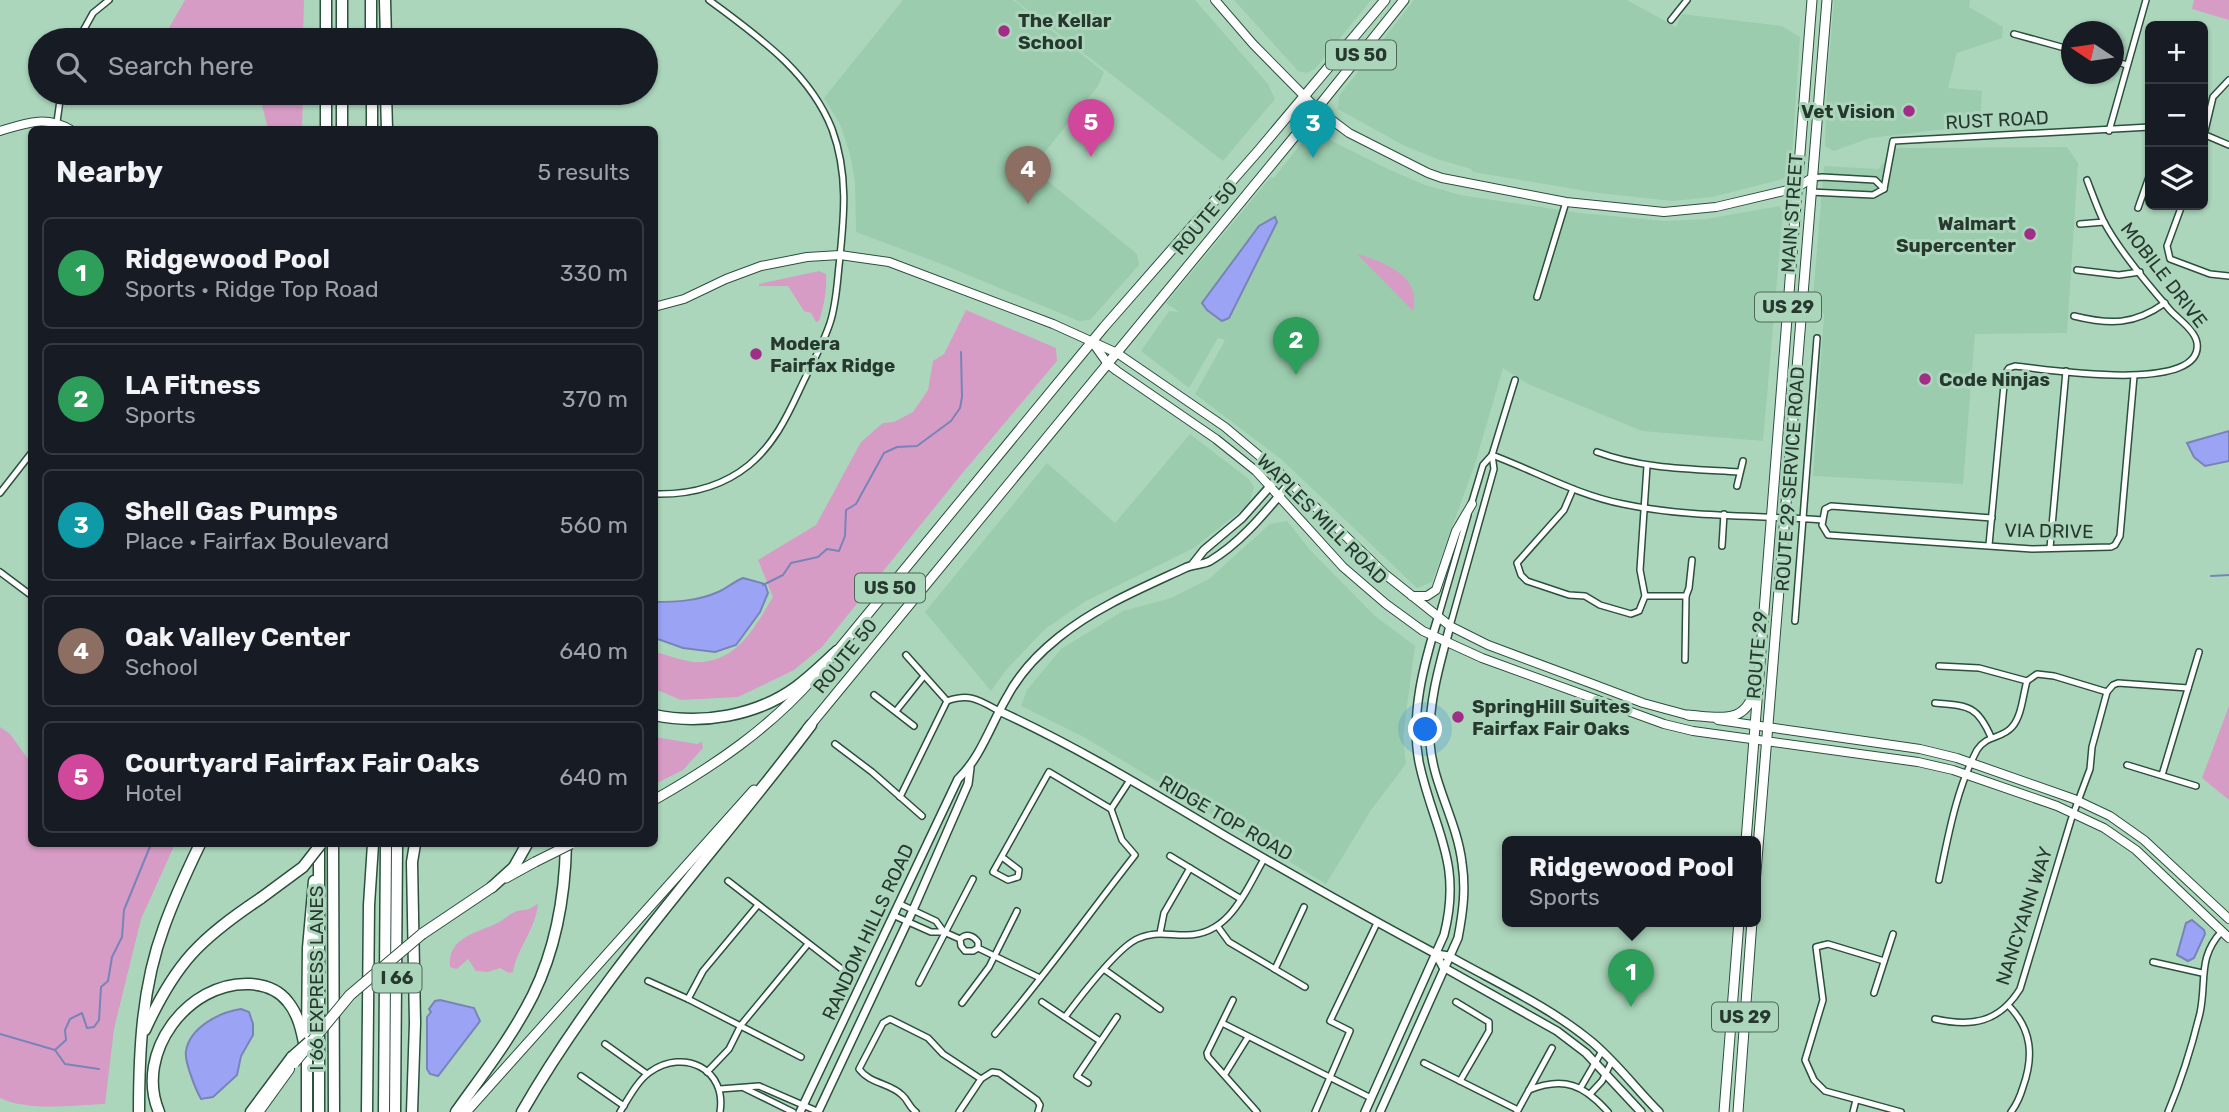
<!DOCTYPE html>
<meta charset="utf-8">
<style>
:root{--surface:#171b24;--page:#20242c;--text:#f1f3f6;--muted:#9ea1a6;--line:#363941;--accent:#ea580c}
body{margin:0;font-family:Rubik,sans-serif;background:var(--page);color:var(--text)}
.controls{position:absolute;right:21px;top:21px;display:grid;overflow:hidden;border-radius:10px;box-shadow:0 2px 5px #0004}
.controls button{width:63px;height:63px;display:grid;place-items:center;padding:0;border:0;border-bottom:2px solid var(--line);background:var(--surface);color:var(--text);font:35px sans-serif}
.compass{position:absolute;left:2061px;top:21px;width:63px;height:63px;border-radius:50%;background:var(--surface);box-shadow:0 2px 5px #0004;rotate:283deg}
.you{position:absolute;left:1426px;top:730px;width:24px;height:24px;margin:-18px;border:5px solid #fff;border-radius:50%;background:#1a73e8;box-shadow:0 0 0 10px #1a73e833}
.badge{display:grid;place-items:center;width:46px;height:46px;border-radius:50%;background:var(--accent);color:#fff;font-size:23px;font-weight:700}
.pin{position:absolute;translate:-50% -58px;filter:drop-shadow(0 2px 4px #0008)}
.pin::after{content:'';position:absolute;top:37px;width:24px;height:21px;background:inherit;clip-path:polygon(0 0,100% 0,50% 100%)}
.popup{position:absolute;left:1502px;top:836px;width:259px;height:91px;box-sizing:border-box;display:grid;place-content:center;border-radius:10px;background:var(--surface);filter:drop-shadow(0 2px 5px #0005);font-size:23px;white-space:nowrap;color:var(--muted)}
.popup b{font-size:26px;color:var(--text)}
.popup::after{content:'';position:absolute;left:50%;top:100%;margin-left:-14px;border:14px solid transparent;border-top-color:var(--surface)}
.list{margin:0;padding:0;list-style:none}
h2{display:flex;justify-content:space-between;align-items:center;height:91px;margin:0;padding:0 28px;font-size:30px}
h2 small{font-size:23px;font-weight:400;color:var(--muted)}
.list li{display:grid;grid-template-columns:46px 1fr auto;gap:21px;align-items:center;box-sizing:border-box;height:112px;margin:0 14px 14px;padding:0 14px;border:2px solid var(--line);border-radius:10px}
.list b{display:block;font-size:26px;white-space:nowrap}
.list p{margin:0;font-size:23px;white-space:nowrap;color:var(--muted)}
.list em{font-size:23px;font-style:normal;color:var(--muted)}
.icon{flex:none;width:38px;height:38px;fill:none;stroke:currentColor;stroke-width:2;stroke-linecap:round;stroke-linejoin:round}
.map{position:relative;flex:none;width:2229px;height:1112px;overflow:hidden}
.search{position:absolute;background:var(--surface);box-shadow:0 2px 5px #0004;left:28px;top:28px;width:630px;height:77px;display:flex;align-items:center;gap:18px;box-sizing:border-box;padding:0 24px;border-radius:38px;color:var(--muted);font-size:26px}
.panel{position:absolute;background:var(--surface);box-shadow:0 2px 5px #0004;left:28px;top:126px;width:630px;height:721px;border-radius:10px}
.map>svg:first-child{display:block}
</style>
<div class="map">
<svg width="2229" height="1112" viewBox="0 0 2229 1112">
<rect width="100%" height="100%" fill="#acd6bc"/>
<g fill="#9bccae">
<path d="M903 0H1013L1104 72 1098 86 1032 168 1137 254 1139 265 1090 320 1079 321 944 265 856 232 855 182 850 154 840 124 824 98Z"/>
<path d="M1015 0H1195L1268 84 1275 99 1223 161Z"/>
<path d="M1234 0H1371L1315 69 1306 73 1298 71Z"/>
<path d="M1414 0H1627L1676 27 1682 14 1782 26 1800 37 1791 171 1783 179 1712 197 1673 201 1598 193 1473 172 1471 169 1437 159 1403 145 1338 109 1339 96Z"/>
<path d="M1834 0H1970L1969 7 2003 27 2002 38 1957 53 1948 88 1982 91 1980 125 1870 138 1834 151 1825 146 1827 84Z"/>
<path d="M1316 129 1332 141 1390 170 1425 185 1460 195 1580 213 1664 221 1707 219 1779 206 1783 213 1763 441 1642 431 1528 384 1503 368 1475 464 1432 582 1417 588 1281 459 1195 394 1225 340 1218 338 1189 388 1141 351 1169 311 1179 312 1166 303 1271 177 1274 178 1311 131Z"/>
<path d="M2067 147 2078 163 2067 333 1975 334 1963 484 1813 476 1824 315 1813 297 1824 166 1878 169 1897 148Z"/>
<path d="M1190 434 1250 480 1254 487 1249 504 1194 548 1086 601 1045 629 1006 670 991 691 925 612 1047 463 1115 523Z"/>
<path d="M1287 521 1311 551 1375 616 1415 646 1403 736 1406 764 1371 810 1326 884 1084 737 1021 706 1027 690 1061 649 1123 611 1171 598 1209 579 1270 524Z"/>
</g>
<g fill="#d79cc5">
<path d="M185 0H304L303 40H162Z"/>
<path d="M2194 0H2229V20L2192 9Z"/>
<path d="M259 93H303L302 129H268Z"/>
<path d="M1357 254C1384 262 1422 276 1413 311Z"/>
<path d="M819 271 826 274C827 291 824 305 819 321L816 322 811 313 804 311 788 286H759V284Z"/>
<path d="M966 310 1056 348 1057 361 960 476 822 647 794 670 738 697 681 700 655 689V652C669 655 689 664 703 662 740 658 756 625 773 597L758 560 816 525 861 442 883 423 894 422 913 412 928 390 933 361 944 354Z"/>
<path d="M2229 706V800L2202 778Z"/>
<path d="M0 727 10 734 31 763 32 844H175L141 919 114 1029 105 1104C72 1105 30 1112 0 1098Z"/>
<path d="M655 737 697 744 702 742 703 748 683 770 655 784Z"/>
<path d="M538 904C535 931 517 948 513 972L509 973 500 968 488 972 476 971 468 959 457 969 450 967C447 936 479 933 499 922 504 920 508 915 513 913 519 909 523 911 529 909 532 908 535 905 538 904Z"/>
</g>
<g fill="#9ba4f4" stroke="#7884b9" stroke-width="2">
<path d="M1275 217 1277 222 1229 318 1222 321 1207 310 1202 303 1259 226Z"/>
<path d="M2229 431V461L2205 466 2194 457 2187 443Z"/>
<path d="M743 578 765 584 768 593 760 612 736 645 715 652 683 648 655 638V602C676 602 698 601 718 592 726 589 733 582 743 578Z"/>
<path d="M2192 920 2204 930 2205 934 2194 958 2188 961 2177 955 2186 923Z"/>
<path d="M440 1000 474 1008 480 1021 438 1076 430 1074 427 1069V1017L431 1012 429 1009 435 1001Z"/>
<path d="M241 1009 249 1012 253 1024V1035L241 1056 237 1075 213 1097 201 1099C196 1090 184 1061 186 1051 190 1027 220 1012 241 1009Z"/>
</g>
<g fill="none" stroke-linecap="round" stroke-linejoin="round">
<g stroke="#7884b9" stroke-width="2">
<path d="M2211 576 2229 575"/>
<path d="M763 585 783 575 791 563 818 557 827 549 839 551 845 536 846 510 856 504 884 453 897 447 917 446 951 421 960 408 962 397 961 352"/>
<path d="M0 1034 55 1050 65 1064 99 1069"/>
<path d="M55 1050 66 1040 65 1030 70 1019 82 1013 87 1028 94 1027 99 1020 101 987 108 981 112 957 122 937 124 910 151 844"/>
</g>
<defs>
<g id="minor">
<path d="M1671 20 1687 0"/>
<path d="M2014 34 2072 50"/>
<path d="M78 40 93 13 109 0"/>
<path d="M2114 61 2127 65"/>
<path d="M57 122 61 93"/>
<path d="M2109 131 2146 0"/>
<path d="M2203 134 2229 145"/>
<path d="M2203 139 2213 97 2229 80"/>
<path d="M1884 189 1893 141 2150 127"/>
<path d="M1810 192 1873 195 1884 189 1875 180 1822 177 1812 178"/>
<path d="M2182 205 2167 246 2170 259 2210 274 2229 276"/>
<path d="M2138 208 2150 174"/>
<path d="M2080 224 2104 222"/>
<path d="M2077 270 2119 275 2140 272"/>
<path d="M1537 297 1566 202"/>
<path d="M2074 316C2110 325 2134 325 2165 303"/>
<path d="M1597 452C1643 469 1690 469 1739 472"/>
<path d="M1492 455C1535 471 1577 495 1623 504 1688 518 1757 515 1822 520"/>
<path d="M1737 486 1743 461"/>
<path d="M1573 489 1564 510 1517 563 1521 575 1527 581 1569 595 1585 596 1600 605 1631 614 1639 611 1645 596 1640 570 1647 466"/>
<path d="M0 493 32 452"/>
<path d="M654 494C689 495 722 487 749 465 773 445 786 419 799 391 809 369 822 347 830 323 836 305 837 285 839 266 844 218 849 175 832 129 809 71 757 36 709 0"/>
<path d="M1471 505 1483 465 1492 455 1515 380"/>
<path d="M1992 518 1831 506 1825 509 1822 525 1828 535 2032 549 2111 547 2115 545 2120 536 2134 376"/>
<path d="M1989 545 2005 374 2009 368 2015 366C2042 369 2204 395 2197 343 2195 330 2178 319 2170 310 2150 287 2116 246 2103 220 2097 207 2092 193 2087 180"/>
<path d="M1722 546 1724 514"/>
<path d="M2050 548 2066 371"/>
<path d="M0 572 32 596"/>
<path d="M1645 596H1686L1689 588 1692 560"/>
<path d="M1438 618 1468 515"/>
<path d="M1795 621 1817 338"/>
<path d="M1450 626 1494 469 1492 455"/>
<path d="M906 655 947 701"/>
<path d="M1685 660 1686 596"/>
<path d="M1939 666 1979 668 2027 681"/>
<path d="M2027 681 2037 674 2054 676 2107 692"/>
<path d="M874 695 914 726"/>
<path d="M947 701C970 693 979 700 999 711"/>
<path d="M1935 703C1968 706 1977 705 1991 737"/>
<path d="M896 711 924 676"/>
<path d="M835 744 872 772 922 816"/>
<path d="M2127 765 2196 786"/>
<path d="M2162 775 2199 652"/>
<path d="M900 797 947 701"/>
<path d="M1111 809 1130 780"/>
<path d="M1170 856 1241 899"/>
<path d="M1939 880C1948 837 1956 790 1977 750 1986 735 2002 739 2012 727 2022 716 2023 694 2027 681"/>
<path d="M728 881 843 970"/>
<path d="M900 904 936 921 944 932"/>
<path d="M895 916 931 932H944L960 939C966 933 973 935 978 942V948L1040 978"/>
<path d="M1218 927 1229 942 1305 987"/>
<path d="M1160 933 1164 913 1190 868"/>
<path d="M960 939 961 946 965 951H973L978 948"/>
<path d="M1884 961 1828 944 1816 947 1823 1000 1805 1060 1814 1080 1825 1091 1901 1112"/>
<path d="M2153 962 2202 973"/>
<path d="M1275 969 1304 907"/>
<path d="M1105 970 1160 1009"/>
<path d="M648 981 688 999 801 1057"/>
<path d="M919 983 973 879"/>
<path d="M1874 993 1893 934"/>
<path d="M688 999 703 971 758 905"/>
<path d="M1233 1000 1207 1053 1208 1057 1257 1112"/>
<path d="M1042 1002 1100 1041"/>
<path d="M1456 1002 1489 1022V1031L1460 1081"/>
<path d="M962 1003 989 967 1017 911"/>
<path d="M2008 1005C2032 1029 2034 1056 2023 1087 2020 1097 2017 1104 2011 1112"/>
<path d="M1065 1017C1080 997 1116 949 1137 939 1154 931 1167 935 1185 935 1229 936 1245 892 1264 859"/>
<path d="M1935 1019C1971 1027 1999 1023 2020 989L2071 820 2090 769 2092 747 2107 692 2113 685 2118 683 2188 688"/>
<path d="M1222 1023 1371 1098"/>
<path d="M995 1034C1044 977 1088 915 1135 855L1122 840 1111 809 1049 772 993 872 1008 880 1018 877 1019 870 1002 857"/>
<path d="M605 1044 647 1074"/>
<path d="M1424 1063 1518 1110"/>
<path d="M707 1072 729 1049 741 1025 808 944"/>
<path d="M1225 1074 1248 1037"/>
<path d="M581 1076 624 1106"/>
<path d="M1088 1083 1077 1076 1117 1017"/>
<path d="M1581 1087 1602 1051"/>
<path d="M744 1088 793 1112"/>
<path d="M720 1089 759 1086 819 1112"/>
<path d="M1529 1090C1564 1076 1584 1085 1608 1112"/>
<path d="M1590 1094 1602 1081 1612 1061"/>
<path d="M620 1112C628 1099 638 1080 650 1072 684 1048 727 1069 720 1112"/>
<path d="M916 1112C909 1107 908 1100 902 1095 890 1083 870 1084 859 1069L883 1023 890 1019 928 1038 943 1054 981 1079"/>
<path d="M959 1112 981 1079 992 1072 999 1073 1037 1100 1040 1105 1038 1112"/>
<path d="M1315 1112 1350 1031 1330 1021 1377 923"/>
<path d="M1517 1112 1552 1048"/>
<path d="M1853 1112 1856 1100"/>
<path d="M2168 1112C2181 1081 2192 1046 2200 1013 2207 980 2197 958 2222 931"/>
</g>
<g id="tertiary">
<path d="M1193 564 1204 550 1242 518 1281 474"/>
<path d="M999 711C1078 747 1153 793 1227 837 1296 877 1365 916 1436 954L1449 956C1497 983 1550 1007 1592 1042 1617 1063 1636 1089 1659 1112"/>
<path d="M1436 954 1443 967 1557 1031 1586 1053 1641 1112"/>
<path d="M800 1112 958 779C981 757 991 724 1007 697 1019 674 1039 653 1059 637 1096 607 1142 588 1185 568 1193 564 1203 565 1210 561 1242 542 1266 511 1290 483"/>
<path d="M818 1112 913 910 968 784 970 768"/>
<path d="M1365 1112 1444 935C1463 861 1433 829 1419 762 1410 714 1424 663 1438 618"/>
<path d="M1380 1112 1458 938C1463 912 1466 889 1462 863 1457 821 1433 785 1430 743 1428 703 1440 663 1450 626"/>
</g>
<g id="secondary">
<path d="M1215 0 1253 44 1317 109 1349 133 1428 173 1442 178 1566 202 1664 212 1716 207 1796 188 1812 178"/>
<path d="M0 131C26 123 46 115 71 130"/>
<path d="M654 307 684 299 726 279 761 266 807 257 840 255 889 262 1053 324 1117 353 1225 427 1281 474 1386 575 1450 626 1488 645 1590 683 1643 703 1691 716"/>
<path d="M1093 343 1108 364 1117 371 1216 439 1256 471 1343 567 1386 604 1423 631 1482 658 1664 724 1693 731 1918 762 1953 770 2057 806 2104 828 2136 850 2229 938"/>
<path d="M1412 596H1427L1436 590 1456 531 1472 504"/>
<path d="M1718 720 1920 749 1957 758 2074 799 2110 816 2144 840 2229 919"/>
</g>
<g id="primary">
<path d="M834 655 1104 327 1259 150 1385 0"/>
<path d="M1688 715C1716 717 1745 726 1754 691"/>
<path d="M807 729 1295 136 1404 0"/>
<path d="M654 800C714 766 770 728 815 676"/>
<path d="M1746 841 1812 0"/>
<path d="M506 878 535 862"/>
<path d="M1755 884 1827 0"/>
<path d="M466 1112 754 790"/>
<path d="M1724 1112 1739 921"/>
<path d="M1738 1112 1752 921"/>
</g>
<g id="trunk">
<path d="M422 934 492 887"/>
<path d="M258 1112 289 1069"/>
</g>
<g id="motorway">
<path d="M342 0V40"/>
<path d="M371 0V40"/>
<path d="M385 0 386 40"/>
<path d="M326 40V0"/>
<path d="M342 93V130"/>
<path d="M372 93V130"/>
<path d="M386 93 387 130"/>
<path d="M326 130V93"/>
<path d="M654 715C702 725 756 716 796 687 811 676 824 663 837 651"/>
<path d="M333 844 334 1112"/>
<path d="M492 887 514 867 527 844"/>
<path d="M145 1030C176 962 200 939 261 898"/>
<path d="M307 1036 308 948 314 881"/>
<path d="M139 1112C139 1050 142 986 164 927 174 899 187 871 200 844"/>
<path d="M159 1112C134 1053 188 981 250 984 265 985 279 990 288 1002 301 1018 303 1039 307 1058"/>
<path d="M251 1112 292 1057"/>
<path d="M307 1112V1052"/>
<path d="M319 1112V844"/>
<path d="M367 1112 369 905 373 844"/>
<path d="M384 1112 386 844"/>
<path d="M395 1112 397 844"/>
<path d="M412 1112 415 1023 412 862 415 844"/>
<path d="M456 1112C483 1074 512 1037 533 995 556 948 565 895 566 844"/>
<path d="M522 1112C602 972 714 854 811 725"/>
</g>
</defs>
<use href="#minor" stroke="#2b503b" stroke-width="8"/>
<use href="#tertiary" stroke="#2b503b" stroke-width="10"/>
<use href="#secondary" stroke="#2b503b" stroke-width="10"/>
<use href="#primary" stroke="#2b503b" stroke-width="11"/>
<use href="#trunk" stroke="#2b503b" stroke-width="12"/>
<use href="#motorway" stroke="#2b503b" stroke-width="13"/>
<use href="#minor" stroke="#fff" stroke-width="5"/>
<use href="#tertiary" stroke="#fff" stroke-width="7"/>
<use href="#secondary" stroke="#fff" stroke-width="8"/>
<use href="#primary" stroke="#fff" stroke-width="9"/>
<use href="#trunk" stroke="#fff" stroke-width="10"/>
<use href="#motorway" stroke="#fff" stroke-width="10"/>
<defs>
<path id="primary-bridge" d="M535 862 571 844"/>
<path id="trunk-bridge" d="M294 1063 350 995 422 934"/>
<g id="motorway-bridge">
<path d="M261 898 303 867 321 844"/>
<path d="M292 1057 309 1042"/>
</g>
</defs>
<use href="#primary-bridge" stroke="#2b503b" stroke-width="11" stroke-linecap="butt"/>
<use href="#trunk-bridge" stroke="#2b503b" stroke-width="12" stroke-linecap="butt"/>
<use href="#motorway-bridge" stroke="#2b503b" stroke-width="13" stroke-linecap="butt"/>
<use href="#primary-bridge" stroke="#fff" stroke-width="9"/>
<use href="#trunk-bridge" stroke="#fff" stroke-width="10"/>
<use href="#motorway-bridge" stroke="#fff" stroke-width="10"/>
</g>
<g fill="#a12d87" stroke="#acd6bc" stroke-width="2.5">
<circle cx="1004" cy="31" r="7"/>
<circle cx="1909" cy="111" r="7"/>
<circle cx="2030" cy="234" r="7"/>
<circle cx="756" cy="354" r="7"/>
<circle cx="1925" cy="379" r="7"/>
<circle cx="1458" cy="717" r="7"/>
</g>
<g text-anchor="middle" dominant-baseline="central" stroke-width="6" stroke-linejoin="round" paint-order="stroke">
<g fill="#acd6bc" stroke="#4f6759" stroke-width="2">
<rect x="1326" y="40.5" width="70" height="29" rx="5"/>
<rect x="1755" y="292.5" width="66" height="29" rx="5"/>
<rect x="855" y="573.5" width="70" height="29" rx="5"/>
<rect x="372.5" y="963.5" width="49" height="29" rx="5"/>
<rect x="1712" y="1002.5" width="66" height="29" rx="5"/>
</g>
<g font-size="18" font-weight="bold" fill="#27382e">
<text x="1361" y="55">US 50</text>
<text x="1788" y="307">US 29</text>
<text x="890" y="588">US 50</text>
<text x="397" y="978">I 66</text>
<text x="1745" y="1017">US 29</text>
</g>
<g font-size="19" font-weight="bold" fill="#27382e" stroke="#acd6bc" text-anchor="start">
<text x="1018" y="20">The Kellar<tspan x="1018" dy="22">School</tspan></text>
<text x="1895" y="111" text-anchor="end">Vet Vision</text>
<text x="2016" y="223" text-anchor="end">Walmart<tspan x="2016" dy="22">Supercenter</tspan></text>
<text x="770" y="343">Modera<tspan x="770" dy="22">Fairfax Ridge</tspan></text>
<text x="1939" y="379">Code Ninjas</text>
<text x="1472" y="706">SpringHill Suites<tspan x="1472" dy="22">Fairfax Fair Oaks</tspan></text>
</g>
<g font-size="19" fill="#27382e" stroke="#acd6bc">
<text transform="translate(1997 120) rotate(-3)">RUST ROAD</text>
<text transform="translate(1792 213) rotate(-86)">MAIN STREET</text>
<text transform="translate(1205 218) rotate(-50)">ROUTE 50</text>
<text transform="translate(2164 275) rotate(52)">MOBILE DRIVE</text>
<text transform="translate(1790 479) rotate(-86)">ROUTE 29 SERVICE ROAD</text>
<text transform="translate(1322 519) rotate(45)">WAPLES MILL ROAD</text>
<text transform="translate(2049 531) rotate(1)">VIA DRIVE</text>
<text transform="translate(1757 655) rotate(-85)">ROUTE 29</text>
<text transform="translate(845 656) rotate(-51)">ROUTE 50</text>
<text transform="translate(1226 818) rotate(30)">RIDGE TOP ROAD</text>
<text transform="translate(2024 916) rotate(-72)">NANCYANN WAY</text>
<text transform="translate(868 932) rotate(-65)">RANDOM HILLS ROAD</text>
<text transform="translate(316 978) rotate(-90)">I 66 EXPRESS LANES</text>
</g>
</g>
</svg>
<div class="controls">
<button>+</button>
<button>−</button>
<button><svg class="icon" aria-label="layers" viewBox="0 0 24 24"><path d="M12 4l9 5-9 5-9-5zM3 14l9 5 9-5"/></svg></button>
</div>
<svg class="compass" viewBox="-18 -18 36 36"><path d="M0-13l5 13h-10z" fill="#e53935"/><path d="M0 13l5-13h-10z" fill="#9ea1a6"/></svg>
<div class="you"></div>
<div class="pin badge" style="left:1631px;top:1007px;background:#2e9e5b">1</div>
<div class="popup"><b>Ridgewood Pool</b>Sports</div>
<div class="pin badge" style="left:1296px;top:375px;background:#2e9e5b">2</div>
<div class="pin badge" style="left:1313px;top:158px;background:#0f9aa8">3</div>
<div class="pin badge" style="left:1028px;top:204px;background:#8d6e63">4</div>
<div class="pin badge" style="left:1091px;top:157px;background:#d1479c">5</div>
<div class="search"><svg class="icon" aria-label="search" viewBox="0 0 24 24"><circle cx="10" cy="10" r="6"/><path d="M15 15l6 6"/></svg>Search here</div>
<section class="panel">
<h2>Nearby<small>5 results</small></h2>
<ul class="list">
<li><span class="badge" style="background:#2e9e5b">1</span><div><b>Ridgewood Pool</b><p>Sports · Ridge Top Road</p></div><em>330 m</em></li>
<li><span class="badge" style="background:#2e9e5b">2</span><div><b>LA Fitness</b><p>Sports</p></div><em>370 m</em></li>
<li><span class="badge" style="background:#0f9aa8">3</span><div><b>Shell Gas Pumps</b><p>Place · Fairfax Boulevard</p></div><em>560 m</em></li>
<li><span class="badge" style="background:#8d6e63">4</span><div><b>Oak Valley Center</b><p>School</p></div><em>640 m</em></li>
<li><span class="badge" style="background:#d1479c">5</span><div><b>Courtyard Fairfax Fair Oaks</b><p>Hotel</p></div><em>640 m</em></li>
</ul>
</section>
</div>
